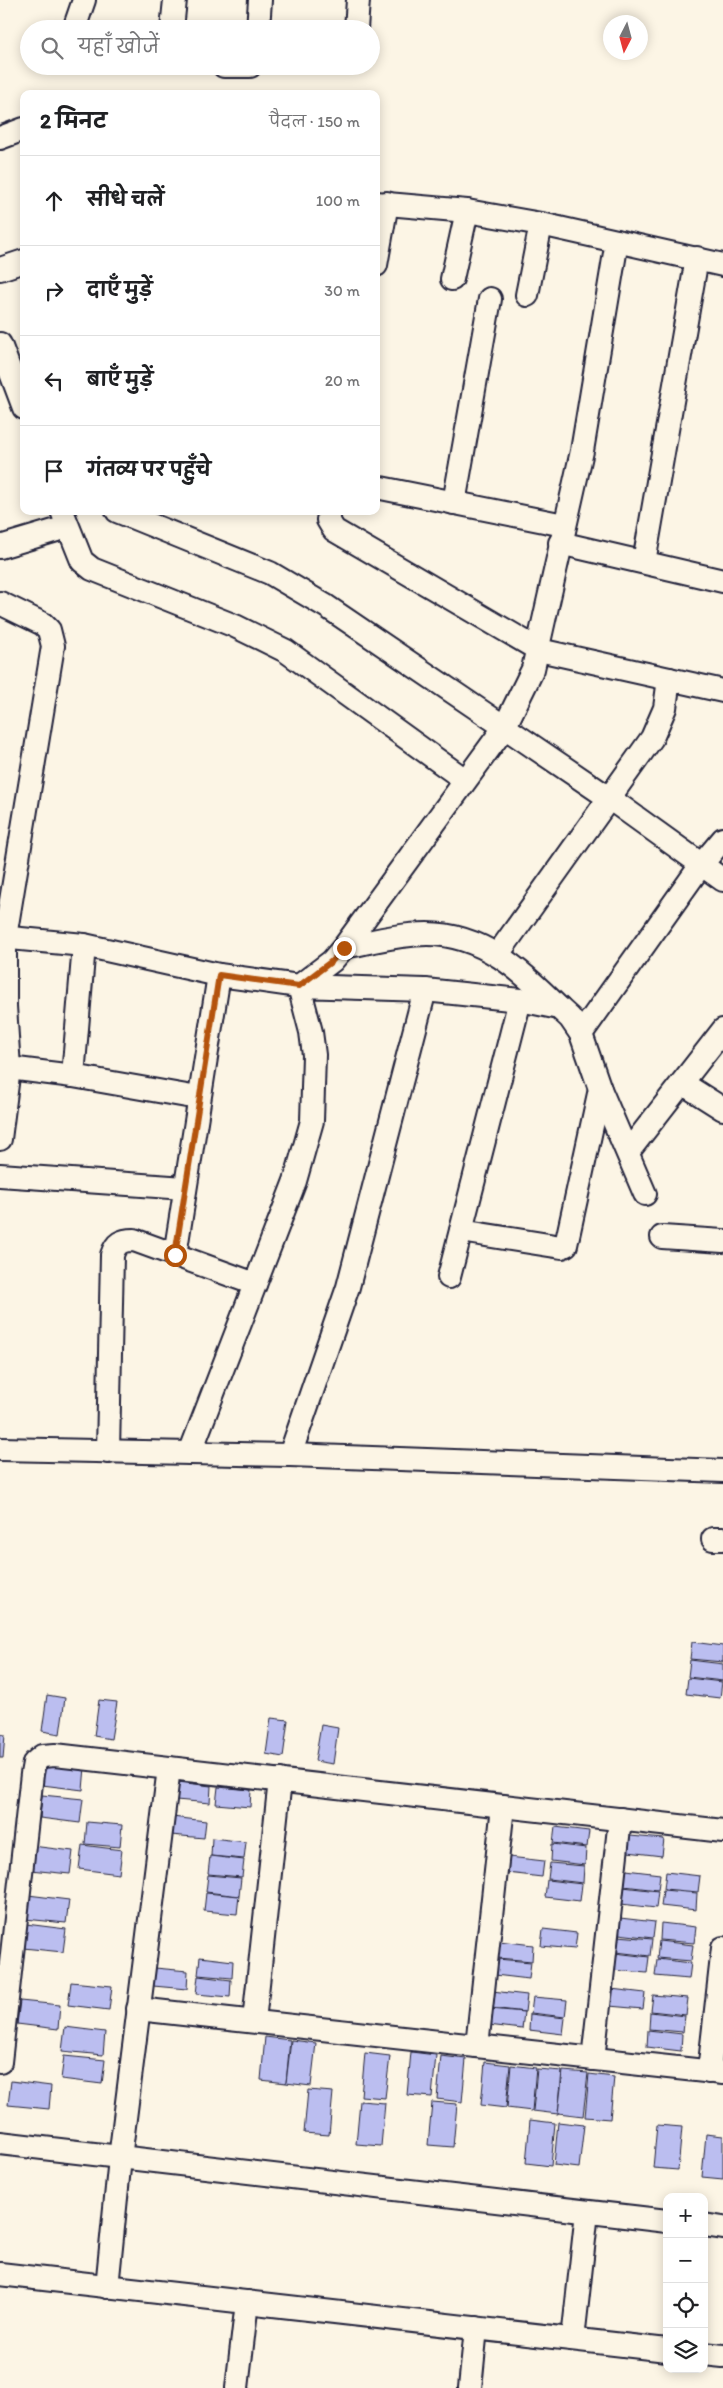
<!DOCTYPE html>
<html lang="hi">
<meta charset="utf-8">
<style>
:root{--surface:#fff;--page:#f2f2f2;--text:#202124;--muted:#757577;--line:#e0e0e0}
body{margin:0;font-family:Itim,"Playpen Sans Deva",sans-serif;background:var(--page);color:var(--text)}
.controls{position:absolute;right:15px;bottom:15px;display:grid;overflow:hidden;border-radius:10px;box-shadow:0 2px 12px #0003}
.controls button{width:45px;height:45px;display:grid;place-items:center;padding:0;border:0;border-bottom:1px solid var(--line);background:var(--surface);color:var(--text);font:25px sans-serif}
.compass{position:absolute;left:603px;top:15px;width:45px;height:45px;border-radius:50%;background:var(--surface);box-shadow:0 2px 12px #0003;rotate:186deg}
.stop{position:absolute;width:15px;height:15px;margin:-11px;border:4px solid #b45309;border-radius:50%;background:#fff}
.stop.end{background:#b45309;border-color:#fff;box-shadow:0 1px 5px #0008}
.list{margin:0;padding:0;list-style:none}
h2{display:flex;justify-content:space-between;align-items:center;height:65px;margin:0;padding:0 20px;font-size:21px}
h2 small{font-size:16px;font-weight:400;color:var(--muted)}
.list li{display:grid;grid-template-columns:32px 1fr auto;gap:15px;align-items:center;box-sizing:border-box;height:90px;padding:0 20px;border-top:1px solid var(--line)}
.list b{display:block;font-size:19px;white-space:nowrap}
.list em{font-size:16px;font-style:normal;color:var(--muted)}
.icon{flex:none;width:28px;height:28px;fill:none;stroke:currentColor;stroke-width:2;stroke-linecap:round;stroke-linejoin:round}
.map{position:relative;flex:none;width:723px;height:2388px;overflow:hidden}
.search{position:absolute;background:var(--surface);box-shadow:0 2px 12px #0003;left:20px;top:20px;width:360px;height:55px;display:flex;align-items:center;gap:12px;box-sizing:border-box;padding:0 18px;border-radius:28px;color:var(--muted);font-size:19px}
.panel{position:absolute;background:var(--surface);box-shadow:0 2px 12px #0003;left:20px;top:90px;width:360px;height:425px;border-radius:10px}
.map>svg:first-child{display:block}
</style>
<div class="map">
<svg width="723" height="2388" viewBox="0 0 723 2388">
<rect width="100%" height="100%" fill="#fcf5e5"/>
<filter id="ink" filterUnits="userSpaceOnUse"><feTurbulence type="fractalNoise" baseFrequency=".02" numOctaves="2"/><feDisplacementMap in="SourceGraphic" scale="10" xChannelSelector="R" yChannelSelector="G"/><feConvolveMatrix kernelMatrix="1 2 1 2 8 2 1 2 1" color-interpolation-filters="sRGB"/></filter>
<g filter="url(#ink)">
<g fill="#bbbef0" stroke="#22223b">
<path d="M692 1642 723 1646V1662L690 1659Z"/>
<path d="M690 1660 723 1664V1681L688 1677Z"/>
<path d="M688 1678 722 1682 720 1698 686 1694Z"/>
<path d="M47 1695 65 1698 60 1734 42 1731Z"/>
<path d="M99 1700 117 1702 111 1739 94 1736Z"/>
<path d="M271 1718 288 1720 283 1757 266 1754Z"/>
<path d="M321 1725 338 1728 333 1764 315 1761Z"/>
<path d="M0 1734 5 1735 3 1758H0Z"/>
<path d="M45 1762 85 1767 83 1790 42 1785Z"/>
<path d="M178 1782 211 1786 210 1803 176 1800Z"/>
<path d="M218 1787 251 1790 250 1807 216 1804Z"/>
<path d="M42 1795 83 1799 80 1823 40 1818Z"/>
<path d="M172 1817 206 1821 204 1838 171 1835Z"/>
<path d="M87 1822 122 1825 120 1847 85 1844Z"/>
<path d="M555 1827 589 1831 587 1847 553 1843Z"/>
<path d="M630 1836 664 1839 662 1856 628 1852Z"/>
<path d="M212 1838 246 1842 244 1859 211 1856Z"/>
<path d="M552 1844 586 1848 585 1865 551 1861Z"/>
<path d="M82 1845 122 1850 119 1874 79 1869Z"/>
<path d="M32 1846 73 1851 70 1874 30 1870Z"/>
<path d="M210 1856 244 1860 242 1877 208 1874Z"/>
<path d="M509 1857 544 1861 542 1877 507 1873Z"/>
<path d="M550 1863 584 1866 583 1883 548 1879Z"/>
<path d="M626 1870 660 1874 658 1890 624 1886Z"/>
<path d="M666 1872 700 1876 698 1892 664 1889Z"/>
<path d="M208 1875 241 1878 239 1896 206 1892Z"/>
<path d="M547 1880 582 1884 580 1901 545 1897Z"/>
<path d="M623 1887 658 1891 656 1908 621 1904Z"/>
<path d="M663 1890 697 1893 696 1910 661 1906Z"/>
<path d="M206 1893 239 1896 237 1914 204 1911Z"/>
<path d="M28 1895 69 1900 66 1923 25 1919Z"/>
<path d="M620 1918 655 1922 653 1938 619 1934Z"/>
<path d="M661 1923 696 1927 694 1943 660 1940Z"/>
<path d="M26 1924 66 1929 63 1952 23 1948Z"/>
<path d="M543 1929 577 1933 575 1949 541 1946Z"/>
<path d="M618 1936 652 1939 650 1956 616 1952Z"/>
<path d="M499 1941 533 1945 532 1961 497 1958Z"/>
<path d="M659 1941 693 1945 691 1961 657 1958Z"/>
<path d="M615 1953 649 1957 647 1973 613 1970Z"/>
<path d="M200 1957 233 1961 232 1978 198 1975Z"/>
<path d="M497 1959 531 1962 529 1979 495 1975Z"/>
<path d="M657 1959 691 1963 689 1979 655 1976Z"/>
<path d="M155 1968 188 1971 187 1989 153 1986Z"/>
<path d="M198 1976 231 1980 230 1997 196 1994Z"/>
<path d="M71 1982 112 1986 109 2010 68 2005Z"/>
<path d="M611 1989 645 1993 643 2009 609 2006Z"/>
<path d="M492 1991 527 1995 525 2012 491 2008Z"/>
<path d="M653 1995 688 1998 686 2015 651 2011Z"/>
<path d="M533 1997 567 2000 565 2017 531 2013Z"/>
<path d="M20 2001 60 2005 58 2029 17 2024Z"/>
<path d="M490 2009 524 2012 522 2029 488 2025Z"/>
<path d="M650 2012 685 2016 683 2032 649 2029Z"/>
<path d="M530 2014 565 2018 563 2034 529 2030Z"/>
<path d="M65 2027 105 2032 103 2055 62 2051Z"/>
<path d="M648 2030 682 2034 681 2051 647 2047Z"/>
<path d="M265 2037 290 2040 286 2083 261 2080Z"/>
<path d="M291 2040 316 2043 311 2086 286 2083Z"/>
<path d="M411 2052 436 2055 432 2097 407 2095Z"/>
<path d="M365 2053 390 2056 385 2098 361 2096Z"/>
<path d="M64 2056 105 2060 102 2084 61 2079Z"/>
<path d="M441 2056 466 2059 462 2102 437 2099Z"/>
<path d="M485 2062 510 2065 506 2108 481 2105Z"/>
<path d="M511 2065 536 2068 532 2111 507 2108Z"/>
<path d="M537 2069 562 2071 558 2114 533 2111Z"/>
<path d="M563 2071 588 2073 583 2116 558 2113Z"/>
<path d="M589 2074 614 2077 610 2119 585 2117Z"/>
<path d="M11 2081 51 2086 49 2109 8 2105Z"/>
<path d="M308 2090 333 2092 329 2135 304 2133Z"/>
<path d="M360 2101 385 2103 381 2146 356 2144Z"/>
<path d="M432 2102 457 2104 453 2147 428 2145Z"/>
<path d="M530 2120 555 2123 551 2166 526 2163Z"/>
<path d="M558 2122 584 2125 579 2168 554 2165Z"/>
<path d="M657 2125 682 2127 678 2170 653 2168Z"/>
<path d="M706 2134 723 2136V2179L702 2177Z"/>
</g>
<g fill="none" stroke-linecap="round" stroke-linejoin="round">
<defs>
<g id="minor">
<path d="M74 29 84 0"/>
<path d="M172 29 175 0"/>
<path d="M258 29 260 0"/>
<path d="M356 29 358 0"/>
<path d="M224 66H250"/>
<path d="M0 138 24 129"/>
<path d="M376 203 467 211 541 224 723 265"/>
<path d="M376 265 387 203"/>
<path d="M0 269 24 261"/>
<path d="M452 279 467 211"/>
<path d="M527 295 541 224"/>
<path d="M0 344 24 408"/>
<path d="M376 487 564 525"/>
<path d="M454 503 490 299"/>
<path d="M62 511 82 561 92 569 235 626 286 651 465 780"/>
<path d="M117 511 270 573 326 606 609 798 723 880"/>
<path d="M330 511 328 520 334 530 539 650 723 691"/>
<path d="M560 543 723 581"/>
<path d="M0 547 67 527"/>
<path d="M644 562 697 258"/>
<path d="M0 603 43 624 49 630 53 646 5 937V1006L9 1068 0 1139"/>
<path d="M0 937 84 945 219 975 299 986 332 961 344 947 504 728 533 669 582 451 617 241"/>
<path d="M344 947C371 942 399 934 427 934 483 934 522 971 559 1008"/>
<path d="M498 954 652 738 665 708 669 679"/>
<path d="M581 1034 701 865 723 839"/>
<path d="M9 1068 73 1076 198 1098"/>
<path d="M73 1076 84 945"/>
<path d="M682 1083 723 1109"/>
<path d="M628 1152 723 1030"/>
<path d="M0 1175 185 1188"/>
<path d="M461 1231 555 1246 562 1247 566 1245 600 1089"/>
<path d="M662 1237 723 1241"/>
<path d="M175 1255 219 975"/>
<path d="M449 1277 520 1000"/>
<path d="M0 1449 290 1455 723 1471"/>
<path d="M108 1452 112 1255C116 1243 121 1240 134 1240L255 1284"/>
<path d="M190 1453 295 1181 312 1121 314 1055 311 1032 299 986 425 990 520 1000 559 1008 570 1018 581 1034 600 1089 645 1194"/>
<path d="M290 1455 348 1287 425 990"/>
<path d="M713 1539H723"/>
<path d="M138 2009 723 2073"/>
<path d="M254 2021 280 1780"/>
<path d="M477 2046 503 1806"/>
<path d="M593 2059 620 1819"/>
<path d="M0 2062 32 1774 34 1763 42 1756 55 1755 723 1831"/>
<path d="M709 2072 723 1948"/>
<path d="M0 2143 667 2221"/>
<path d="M704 2225 723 2228"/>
<path d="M0 2274 667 2350"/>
<path d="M107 2287 120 2158 169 1768"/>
<path d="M573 2339 587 2212"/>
<path d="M704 2354 723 2356"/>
<path d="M237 2388 247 2302"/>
<path d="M470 2388 476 2328"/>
</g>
</defs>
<use href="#minor" stroke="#22223b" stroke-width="26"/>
<use href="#minor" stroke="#fcf5e5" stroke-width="22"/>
</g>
</g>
<g fill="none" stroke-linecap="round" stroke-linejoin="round" filter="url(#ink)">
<path stroke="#b45309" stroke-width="6" d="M175 1255 219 975 299 986 332 961 344 948"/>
</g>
</svg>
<div class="controls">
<button>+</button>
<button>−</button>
<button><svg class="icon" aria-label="locate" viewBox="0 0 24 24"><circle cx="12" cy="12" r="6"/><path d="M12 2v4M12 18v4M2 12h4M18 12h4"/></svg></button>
<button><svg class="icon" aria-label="layers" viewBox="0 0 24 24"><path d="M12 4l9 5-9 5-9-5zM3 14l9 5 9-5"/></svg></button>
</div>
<svg class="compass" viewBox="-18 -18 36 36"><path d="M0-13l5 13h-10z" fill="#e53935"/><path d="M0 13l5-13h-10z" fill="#757577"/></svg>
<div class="stop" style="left:175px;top:1255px"></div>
<div class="stop end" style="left:344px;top:948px"></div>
<div class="search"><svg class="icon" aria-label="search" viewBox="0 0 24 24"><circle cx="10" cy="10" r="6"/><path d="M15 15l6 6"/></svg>यहाँ खोजें</div>
<section class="panel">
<h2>2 मिनट<small>पैदल · 150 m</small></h2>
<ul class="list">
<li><svg class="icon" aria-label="ahead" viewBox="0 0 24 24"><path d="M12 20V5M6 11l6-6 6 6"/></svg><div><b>सीधे चलें</b></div><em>100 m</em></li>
<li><svg class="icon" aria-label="right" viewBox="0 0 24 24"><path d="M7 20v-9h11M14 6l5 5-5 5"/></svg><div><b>दाएँ मुड़ें</b></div><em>30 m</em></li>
<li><svg class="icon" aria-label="left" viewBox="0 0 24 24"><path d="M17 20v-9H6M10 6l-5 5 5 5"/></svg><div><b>बाएँ मुड़ें</b></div><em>20 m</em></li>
<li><svg class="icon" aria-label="arrive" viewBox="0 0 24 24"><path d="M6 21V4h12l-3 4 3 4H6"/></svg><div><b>गंतव्य पर पहुँचे</b></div></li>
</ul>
</section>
</div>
